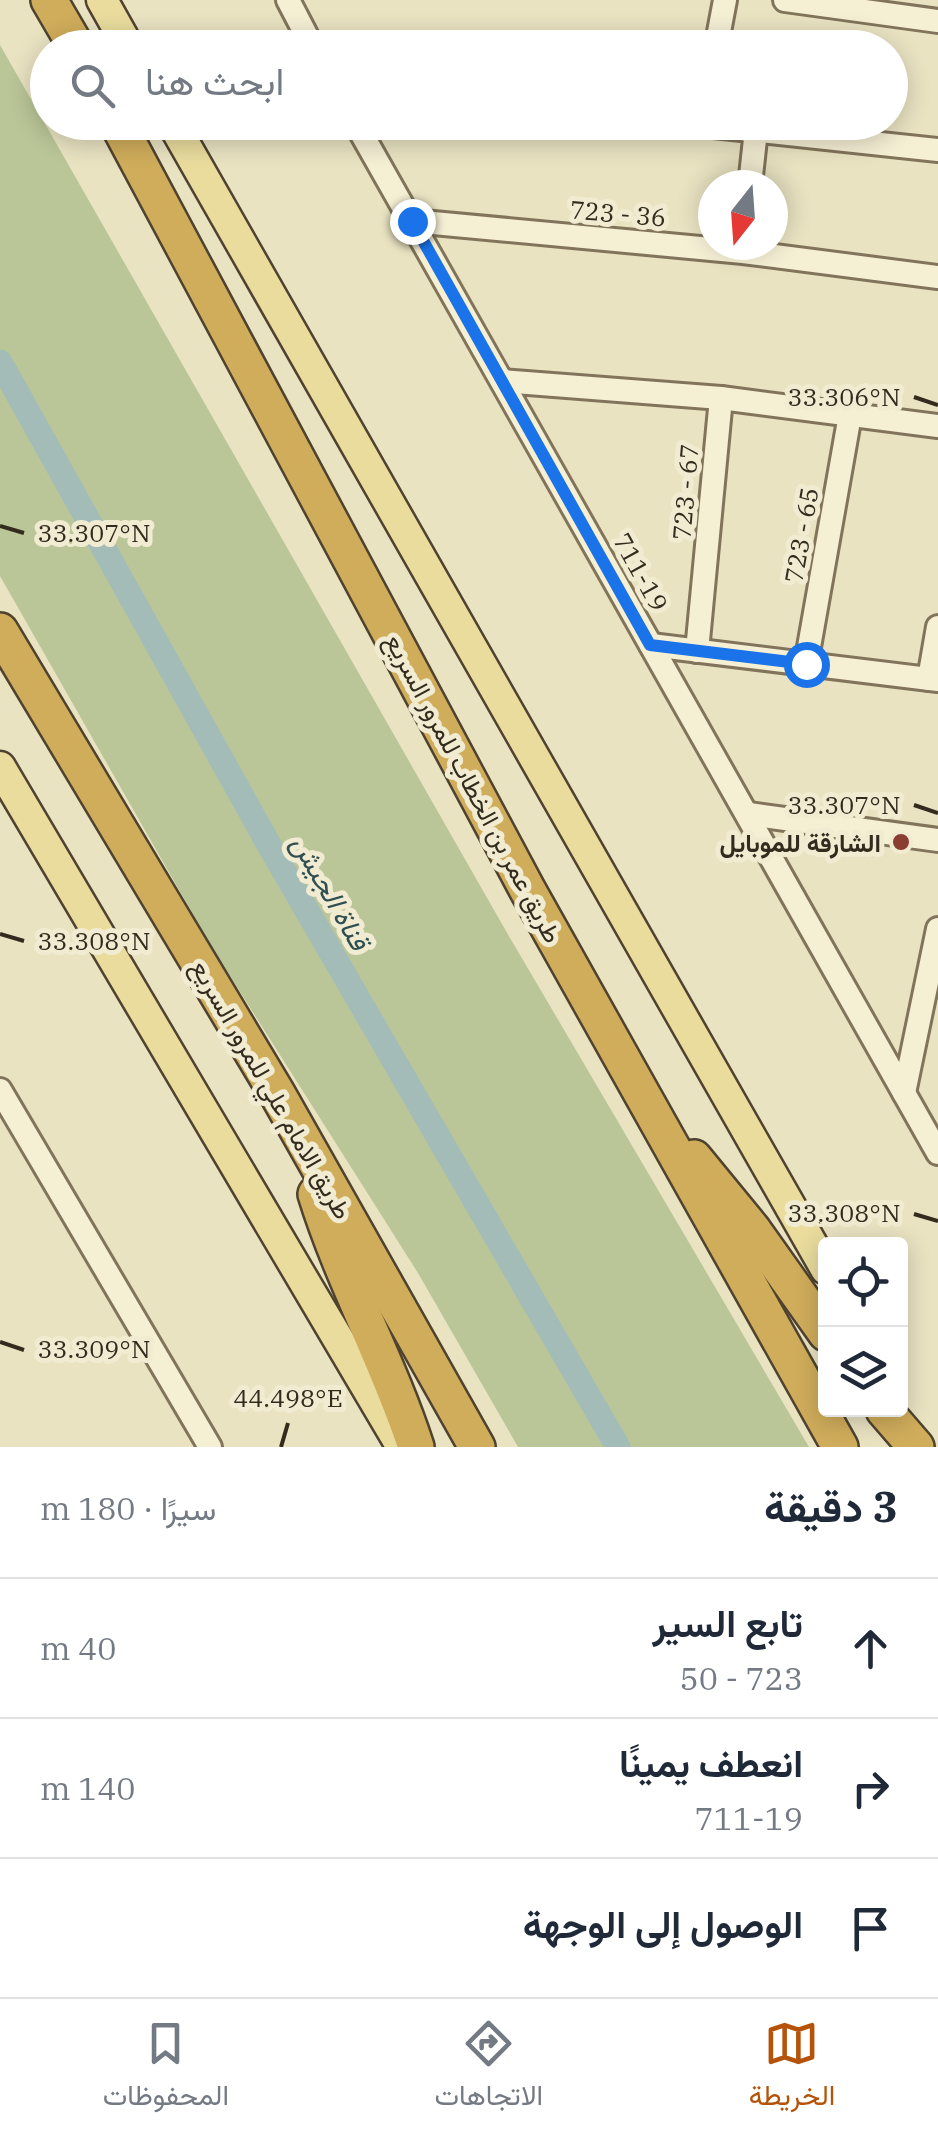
<!DOCTYPE html>
<html lang="ar">
<meta charset="utf-8">
<style>
:root{--surface:#fff;--page:#f6f6f7;--text:#1f2937;--muted:#747a83;--line:#e0e1e3;--accent:#b45309}
body{margin:0;font-family:"IBM Plex Serif",Vazirmatn,serif;background:var(--page);color:var(--text);direction:rtl}
.controls{position:absolute;right:30px;bottom:30px;display:grid;overflow:hidden;border-radius:10px;box-shadow:0 5px 25px #0003}
.controls button{width:90px;height:90px;display:grid;place-items:center;padding:0;border:0;border-bottom:2px solid var(--line);background:var(--surface);color:var(--text);font:50px sans-serif}
.compass{position:absolute;left:698px;top:170px;width:90px;height:90px;border-radius:50%;background:var(--surface);box-shadow:0 5px 25px #0003;rotate:197deg}
.stop{position:absolute;width:30px;height:30px;margin:-22px;border:8px solid #1a73e8;border-radius:50%;background:#fff}
.stop.end{background:#1a73e8;border-color:#fff;box-shadow:0 2px 10px #0008}
.list{margin:0;padding:0;list-style:none}
h2{display:flex;justify-content:space-between;align-items:center;height:130px;margin:0;padding:0 40px;font-size:42px}
h2 small{font-size:32px;font-weight:400;color:var(--muted)}
.list li{display:grid;grid-template-columns:65px 1fr auto;gap:30px;align-items:center;box-sizing:border-box;height:140px;padding:0 40px;border-top:2px solid var(--line)}
.list b{display:block;font-size:38px;white-space:nowrap}
.list p{margin:0;font-size:32px;white-space:nowrap;color:var(--muted)}
.list em{font-size:32px;font-style:normal;color:var(--muted)}
.icon{flex:none;width:55px;height:55px;fill:none;stroke:currentColor;stroke-width:2;stroke-linecap:round;stroke-linejoin:round}
.map{position:relative;flex:none;width:938px;height:1447px;overflow:hidden;direction:ltr}
.search{position:absolute;background:var(--surface);box-shadow:0 5px 25px #0003;left:30px;right:30px;top:30px;height:110px;display:flex;align-items:center;gap:25px;box-sizing:border-box;padding:0 35px;border-radius:55px;color:var(--muted);font-size:38px}
.sheet{height:550px;background:var(--surface)}
nav{display:flex;justify-content:space-around;align-items:center;box-sizing:border-box;height:140px;border-top:2px solid var(--line);background:var(--surface);font-size:28px;color:var(--muted)}
nav a{display:grid;justify-items:center;gap:5px}
nav .on{color:var(--accent)}
.map>svg:first-child{display:block}
</style>
<div class="map">
<svg width="938" height="1447" viewBox="0 0 938 1447">
<rect width="100%" height="100%" fill="#e9e3c2"/>
<path fill="#bac698" d="M0 45 506 931 809 1447H518L418 1273 211 946 0 576Z"/>
<g fill="none" stroke-linecap="round" stroke-linejoin="round">
<path stroke="#a4bcb8" stroke-width="25" d="M0 362 273 852 618 1447"/>
<defs>
<g id="minor">
<path d="M288 0 313 48"/>
<path d="M785 0 938 21"/>
<path d="M716 48 725 0"/>
<path d="M355 122 938 1153"/>
<path d="M675 122 938 150"/>
<path d="M750 185 756 130"/>
<path d="M412 221 743 252 938 277"/>
<path d="M502 381 721 398 938 426"/>
<path d="M651 645 938 680"/>
<path d="M697 651 721 398"/>
<path d="M806 664 850 415"/>
<path d="M929 679 938 627"/>
<path d="M749 814 938 840"/>
<path d="M0 1090 210 1447"/>
<path d="M904 1093 938 929"/>
</g>
<g id="major">
<path d="M102 0 129 48"/>
<path d="M172 122 826 1269"/>
<path d="M0 767 402 1447"/>
</g>
<g id="highway">
<path d="M49 0 77 48"/>
<path d="M117 122 527 889 840 1447"/>
<path d="M0 631 278 1095 477 1447"/>
<path d="M694 1158 753 1230 826 1333"/>
<path d="M316 1194C343 1281 388 1361 416 1447"/>
<path d="M884 1410 916 1447"/>
</g>
</defs>
<use href="#minor" stroke="#81745b" stroke-width="28"/>
<use href="#major" stroke="#4f422f" stroke-width="35"/>
<use href="#highway" stroke="#4f422f" stroke-width="40"/>
<use href="#minor" stroke="#f5efd4" stroke-width="22"/>
<use href="#major" stroke="#e9dc9d" stroke-width="30"/>
<use href="#highway" stroke="#d0ad5b" stroke-width="35"/>
</g>
<g fill="none" stroke-linecap="round" stroke-linejoin="round">
<path stroke="#1a73e8" stroke-width="12" d="M412 221 650 645 806 664"/>
</g>
<path fill="none" stroke="#322b1e" stroke-width="4" d="M914 397 938 405M0 526 24 533M914 805 938 813M0 934 24 941M914 1214 938 1221M0 1342 24 1350M281 1447 288 1423"/>
<circle fill="#8a3d31" stroke="#f1ecd1" stroke-width="4" cx="901" cy="842" r="10"/>
<g text-anchor="middle" dominant-baseline="central" stroke-width="10" stroke-linejoin="round" paint-order="stroke">
<g font-size="25" fill="#322b1e" stroke="#f1ecd1">
<text transform="translate(618 213) rotate(5)">723 - 36</text>
<text transform="translate(685 492) rotate(-85)">723 - 67</text>
<text transform="translate(801 535) rotate(-80)">723 - 65</text>
<text transform="translate(641 572) rotate(61)">711-19</text>
<text transform="translate(474 788) rotate(62)">طريق عمر بن الخطاب للمرور السريع</text>
<text transform="translate(272 1089) rotate(60)">طريق الامام علي للمرور السريع</text>
</g>
<g font-size="25" font-weight="bold" fill="#322b1e" stroke="#f1ecd1" text-anchor="end">
<text x="881" y="842">الشارقة للموبايل</text>
</g>
<g font-size="28" font-style="italic" fill="#2f4e51" stroke="#f1ecd1">
<text transform="translate(331 892) rotate(60)">قناة الجيش</text>
</g>
</g>
<g font-size="25" text-anchor="middle" fill="#322b1e" stroke="#f1ecd1" stroke-width="10" stroke-linejoin="round" paint-order="stroke">
<text x="844" y="406">33.306°N</text>
<text x="94" y="542">33.307°N</text>
<text x="844" y="814">33.307°N</text>
<text x="94" y="950">33.308°N</text>
<text x="844" y="1222">33.308°N</text>
<text x="94" y="1358">33.309°N</text>
<text x="288" y="1407">44.498°E</text>
</g>
</svg>
<div class="controls">
<button><svg class="icon" aria-label="locate" viewBox="0 0 24 24"><circle cx="12" cy="12" r="6"/><path d="M12 2v4M12 18v4M2 12h4M18 12h4"/></svg></button>
<button><svg class="icon" aria-label="layers" viewBox="0 0 24 24"><path d="M12 4l9 5-9 5-9-5zM3 14l9 5 9-5"/></svg></button>
</div>
<svg class="compass" viewBox="-18 -18 36 36"><path d="M0-13l5 13h-10z" fill="#e53935"/><path d="M0 13l5-13h-10z" fill="#747a83"/></svg>
<div class="stop" style="left:806px;top:664px"></div>
<div class="stop end" style="left:412px;top:221px"></div>
<div class="search"><svg class="icon" aria-label="search" viewBox="0 0 24 24"><circle cx="10" cy="10" r="6"/><path d="M15 15l6 6"/></svg>ابحث هنا</div>
</div>
<section class="sheet">
<h2>3 دقيقة<small>سيرًا · 180 m</small></h2>
<ul class="list">
<li><svg class="icon" aria-label="ahead" viewBox="0 0 24 24"><path d="M12 20V5M6 11l6-6 6 6"/></svg><div><b>تابع السير</b><p>723 - 50</p></div><em>40 m</em></li>
<li><svg class="icon" aria-label="right" viewBox="0 0 24 24"><path d="M7 20v-9h11M14 6l5 5-5 5"/></svg><div><b>انعطف يمينًا</b><p>711-19</p></div><em>140 m</em></li>
<li><svg class="icon" aria-label="arrive" viewBox="0 0 24 24"><path d="M6 21V4h12l-3 4 3 4H6"/></svg><div><b>الوصول إلى الوجهة</b></div></li>
</ul>
</section>
<nav>
<a class="on"><svg class="icon" aria-label="map" viewBox="0 0 24 24"><path d="M3 6l6-2 6 2 6-2v14l-6 2-6-2-6 2zM9 4v14M15 6v14"/></svg>الخريطة</a>
<a><svg class="icon" aria-label="directions" viewBox="0 0 24 24"><path d="M12 3l9 9-9 9-9-9zM9 14v-3h6M13 9l2 2-2 2"/></svg>الاتجاهات</a>
<a><svg class="icon" aria-label="saved" viewBox="0 0 24 24"><path d="M7 4h10v16l-5-4-5 4z"/></svg>المحفوظات</a>
</nav>
